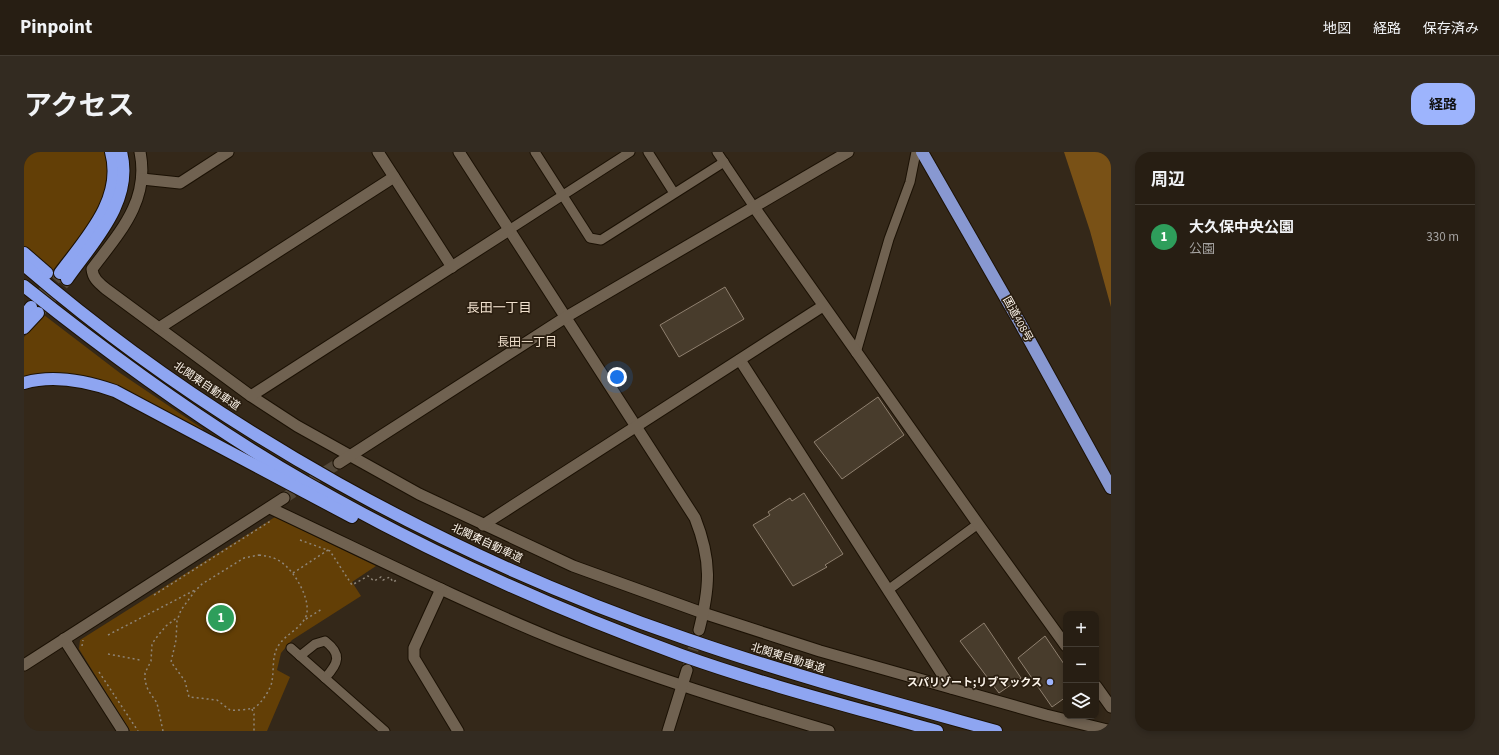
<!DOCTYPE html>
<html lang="ja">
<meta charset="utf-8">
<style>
:root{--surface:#271e13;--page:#332b21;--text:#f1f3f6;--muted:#a4a2a0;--line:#433c33;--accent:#9db4fd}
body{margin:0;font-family:"Source Sans 3","Noto Sans JP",sans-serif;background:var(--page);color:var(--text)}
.controls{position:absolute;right:12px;bottom:12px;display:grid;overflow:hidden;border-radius:8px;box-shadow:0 2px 6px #0003}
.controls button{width:36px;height:36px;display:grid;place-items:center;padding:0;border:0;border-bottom:1px solid var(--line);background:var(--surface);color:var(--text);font:20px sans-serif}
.you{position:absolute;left:593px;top:225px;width:14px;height:14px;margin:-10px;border:3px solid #fff;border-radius:50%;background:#1a73e8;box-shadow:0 0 0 6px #1a73e833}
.badge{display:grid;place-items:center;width:26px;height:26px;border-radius:50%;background:var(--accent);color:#fff;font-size:13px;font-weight:700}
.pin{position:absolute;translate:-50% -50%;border:2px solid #fff;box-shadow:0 1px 4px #0006}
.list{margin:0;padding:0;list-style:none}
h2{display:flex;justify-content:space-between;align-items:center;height:52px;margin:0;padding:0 16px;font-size:17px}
h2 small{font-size:13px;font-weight:400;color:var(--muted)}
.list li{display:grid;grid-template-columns:26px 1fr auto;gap:12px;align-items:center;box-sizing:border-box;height:64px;padding:0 16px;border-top:1px solid var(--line)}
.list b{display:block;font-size:15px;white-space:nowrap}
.list p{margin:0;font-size:13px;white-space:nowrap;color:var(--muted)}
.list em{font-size:13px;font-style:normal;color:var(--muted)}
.icon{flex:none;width:22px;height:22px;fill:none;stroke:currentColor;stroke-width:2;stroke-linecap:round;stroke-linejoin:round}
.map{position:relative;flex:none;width:1087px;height:579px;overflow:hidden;border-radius:16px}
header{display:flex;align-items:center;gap:24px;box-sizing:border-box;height:56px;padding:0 20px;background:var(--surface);border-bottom:1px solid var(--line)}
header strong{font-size:19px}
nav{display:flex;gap:22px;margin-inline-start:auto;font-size:14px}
.intro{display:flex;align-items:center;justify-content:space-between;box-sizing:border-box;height:96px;padding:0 24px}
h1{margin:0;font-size:28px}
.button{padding:10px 18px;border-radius:16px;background:var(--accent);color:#111;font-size:14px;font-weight:700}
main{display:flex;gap:24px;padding:0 24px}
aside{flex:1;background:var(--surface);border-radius:16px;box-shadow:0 2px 6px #0003}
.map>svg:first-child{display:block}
</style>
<header>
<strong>Pinpoint</strong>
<nav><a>地図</a><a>経路</a><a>保存済み</a></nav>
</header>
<div class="intro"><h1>アクセス</h1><a class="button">経路</a></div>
<main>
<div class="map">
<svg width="1087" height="579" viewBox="0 0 1087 579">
<rect width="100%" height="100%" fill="#342819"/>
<g fill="#633f06">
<path d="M0 0H80C82 9 85 21 83 30 77 64 49 92 29 118L0 96Z"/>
<path d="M20 163 96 221 179 277 178 281C130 255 81 219 24 221 16 221 7 225 0 227V185Z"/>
<path d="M251 365 352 414 328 430 337 444 268 488 257 501 253 518 266 525 243 579H106L55 497 56 488Z"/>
</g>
<path fill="#795116" d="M1040 0H1087V155L1066 79Z"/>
<g fill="#483c2c" stroke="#8f806f">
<path d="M701 135 720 167 655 205 636 173Z"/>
<path d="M854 245 880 283 818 327 790 290Z"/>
<path d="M780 341 819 402 801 413 803 415 769 434 729 373 746 363 744 360 766 346 768 349Z"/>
<path d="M960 471 997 526 975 541 936 489Z"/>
<path d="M1021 484 1042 515V545L1028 555 994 506Z"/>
</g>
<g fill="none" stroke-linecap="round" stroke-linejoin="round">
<g stroke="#524738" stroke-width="11" stroke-dasharray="11 5.5" stroke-linecap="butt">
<path d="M260 346 315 311"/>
<path d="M664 514 674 481"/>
</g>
<g stroke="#524738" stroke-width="12" stroke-dasharray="12 6" stroke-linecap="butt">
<path d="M7 155 36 121"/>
<path d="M15 160 43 127"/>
</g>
<defs>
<g id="minor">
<path d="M511 0 566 86 577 88 700 10"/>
<path d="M624 0 650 41"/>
<path d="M693 0 730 55"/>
<path d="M485 78 606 0"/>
<path d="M832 201 865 87 886 30 892 0"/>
<path d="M864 438 954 372"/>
<path d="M267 496 361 579"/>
<path d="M276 504 291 492 301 489C318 502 315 511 301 526"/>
</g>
<g id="tertiary">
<path d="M116 0C126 49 95 81 68 117 69 127 75 131 82 137L227 244 273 274 395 342 549 414 679 461 796 499 1022 563 1087 579"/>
<path d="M354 0 428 115"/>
<path d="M435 0 671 366C688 409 686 435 675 478"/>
<path d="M118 27 156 31 204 0"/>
<path d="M730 55 954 372 1042 494"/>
<path d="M135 176 370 25"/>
<path d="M716 208 927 536"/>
<path d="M227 244 485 78"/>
<path d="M315 311 542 165 824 0"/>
<path d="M246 356C342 401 437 449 535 489 623 524 714 552 805 579"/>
<path d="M459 373 799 154"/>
<path d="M417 437 390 496V506L434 579"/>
<path d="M40 487 99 579"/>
<path d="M0 513 260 346"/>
<path d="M1072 534 1087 555"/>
<path d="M644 579 663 518"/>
</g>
<path id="trunk" d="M898 0 996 171 1087 336"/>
<g id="motorway">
<path d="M0 101 23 121"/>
<path d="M0 113C190 277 426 406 663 487 764 522 868 550 972 579"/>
<path d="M36 121C62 86 100 47 87 0"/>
<path d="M43 127C69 90 110 49 97 0"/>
<path d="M0 134C90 206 183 274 283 331 402 399 528 456 657 503 741 533 828 555 913 579"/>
<path d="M0 164 7 155"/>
<path d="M0 176 14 161"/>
<path d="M0 231C30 222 62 229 91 239L328 365"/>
</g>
</defs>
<use href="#minor" stroke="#1b1104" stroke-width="11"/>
<use href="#tertiary" stroke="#1b1104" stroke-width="13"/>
<use href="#trunk" stroke="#1b1104" stroke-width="14"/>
<use href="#motorway" stroke="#1b1104" stroke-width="14"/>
<g stroke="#8f8578" stroke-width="1.5" stroke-dasharray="2 3" stroke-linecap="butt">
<path d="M276 388 306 399 328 433 344 424 350 429 357 425 359 428 366 425 369 430 373 428"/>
<path d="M235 403C243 404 250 405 257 410 271 419 291 453 280 468 273 479 260 483 253 496 248 506 250 518 248 529 247 537 237 552 230 556 227 557 209 559 206 558L193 548 165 545 161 529 147 510 152 488 153 469 157 458 171 439 178 432 220 406Z"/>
<path d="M269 421 304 398"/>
<path d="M130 443 248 368"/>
<path d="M282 467 298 457"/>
<path d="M84 483 171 438"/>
<path d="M58 494 59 488"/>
<path d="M84 502 116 508"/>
<path d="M75 520 114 579"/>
<path d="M228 557 230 562V579"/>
<path d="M139 579 133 551 124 538 121 529V521L127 509 128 492 132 486 142 474 154 465"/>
</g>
<use href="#minor" stroke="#706251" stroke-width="9"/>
<use href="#tertiary" stroke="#706251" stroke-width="11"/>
<use href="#trunk" stroke="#8898d1" stroke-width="12"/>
<use href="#motorway" stroke="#8ea5f1" stroke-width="12"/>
</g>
<circle fill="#9db4fd" stroke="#2a1e10" stroke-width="1.5" cx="1026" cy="530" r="4"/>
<g text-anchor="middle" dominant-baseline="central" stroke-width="3.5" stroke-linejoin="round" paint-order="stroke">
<g font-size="11" fill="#fcf4ea" stroke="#2a1e10">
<text transform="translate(994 167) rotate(61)">国道408号</text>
<text transform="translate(183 234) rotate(34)">北関東自動車道</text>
<text transform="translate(463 391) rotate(25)">北関東自動車道</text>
<text transform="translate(764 506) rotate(17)">北関東自動車道</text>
</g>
<g font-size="11" font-weight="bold" fill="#fcf4ea" stroke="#2a1e10" text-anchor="end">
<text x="1018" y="530">スパリゾート;リブマックス</text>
</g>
<g font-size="12" fill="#f1e1ce" stroke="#2a1e10">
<text x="503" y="190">長田一丁目</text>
</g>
<g font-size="13" fill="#f1e1ce" stroke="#2a1e10">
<text x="475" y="156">長田一丁目</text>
</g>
</g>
</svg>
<div class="controls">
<button>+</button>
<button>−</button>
<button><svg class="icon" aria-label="layers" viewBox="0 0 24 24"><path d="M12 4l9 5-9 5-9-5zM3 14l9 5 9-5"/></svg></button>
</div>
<div class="you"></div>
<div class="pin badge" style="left:197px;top:466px;background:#2e9e5b">1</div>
</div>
<aside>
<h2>周辺<small></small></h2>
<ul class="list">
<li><span class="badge" style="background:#2e9e5b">1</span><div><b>大久保中央公園</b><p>公園</p></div><em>330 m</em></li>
</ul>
</aside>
</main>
